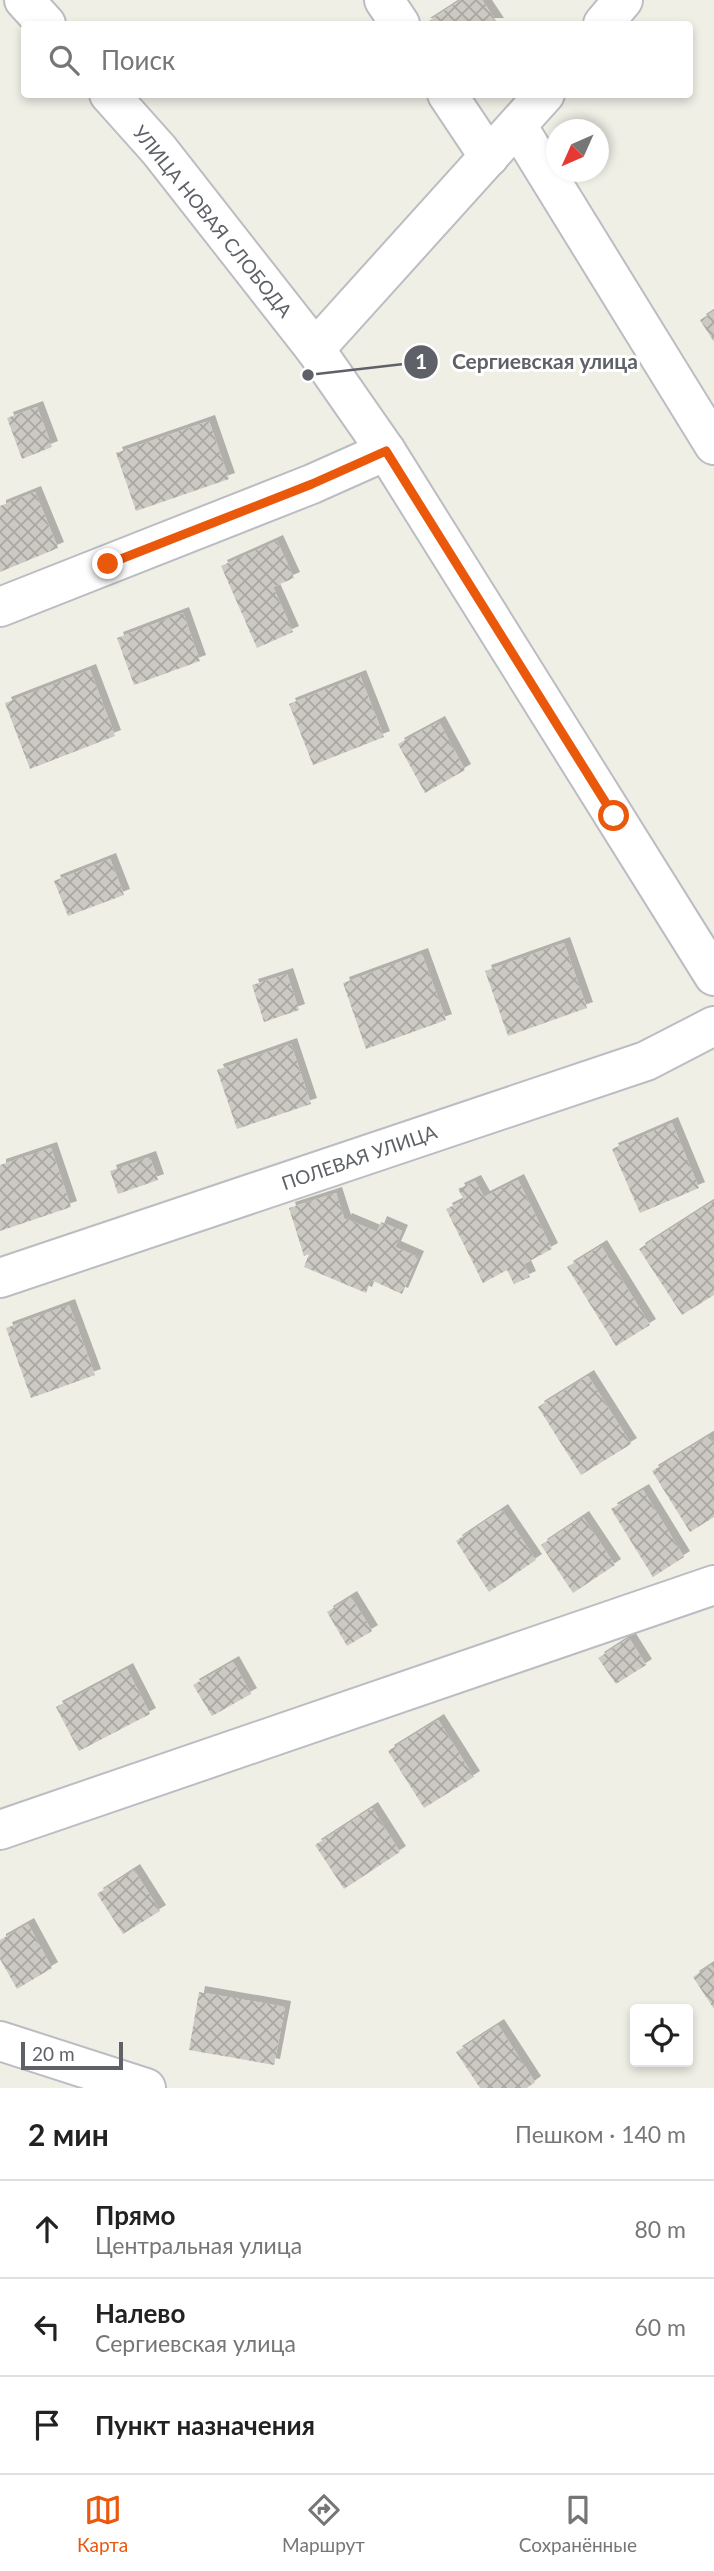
<!DOCTYPE html>
<html lang="ru">
<meta charset="utf-8">
<style>
:root{--surface:#fff;--page:#f2f2f2;--text:#222;--muted:#767676;--line:#e0e0e0;--accent:#ea580c}
body{margin:0;font-family:Lato,sans-serif;background:var(--page);color:var(--text)}
.controls{position:absolute;right:21px;bottom:21px;display:grid;overflow:hidden;border-radius:7px;box-shadow:0 4px 10px #0003}
.controls button{width:63px;height:63px;display:grid;place-items:center;padding:0;border:0;border-bottom:2px solid var(--line);background:var(--surface);color:var(--text);font:35px sans-serif}
.compass{position:absolute;left:546px;top:119px;width:63px;height:63px;border-radius:50%;background:var(--surface);box-shadow:0 4px 10px #0003;rotate:225deg}
.scale{position:absolute;left:21px;bottom:18px;width:102px;box-sizing:border-box;padding-left:7px;border:4px solid #5e6167;border-top:0;font-size:19px;line-height:24px;white-space:nowrap;color:#5e6167;-webkit-text-stroke:5px #fff;paint-order:stroke}
.stop{position:absolute;width:21px;height:21px;margin:-16px;border:5px solid #ea580c;border-radius:50%;background:#fff}
.stop.end{background:#ea580c;border-color:#fff;box-shadow:0 2px 7px #0008}
.list{margin:0;padding:0;list-style:none}
h2{display:flex;justify-content:space-between;align-items:center;height:91px;margin:0;padding:0 28px;font-size:30px}
h2 small{font-size:23px;font-weight:400;color:var(--muted)}
.list li{display:grid;grid-template-columns:46px 1fr auto;gap:21px;align-items:center;box-sizing:border-box;height:98px;padding:0 28px;border-top:2px solid var(--line)}
.list b{display:block;font-size:26px;white-space:nowrap}
.list p{margin:0;font-size:23px;white-space:nowrap;color:var(--muted)}
.list em{font-size:23px;font-style:normal;color:var(--muted)}
.icon{flex:none;width:38px;height:38px;fill:none;stroke:currentColor;stroke-width:2;stroke-linecap:round;stroke-linejoin:round}
.map{position:relative;flex:none;width:714px;height:2088px;overflow:hidden}
.search{position:absolute;background:var(--surface);box-shadow:0 4px 10px #0003;left:21px;right:21px;top:21px;height:77px;display:flex;align-items:center;gap:18px;box-sizing:border-box;padding:0 24px;border-radius:7px;color:var(--muted);font-size:26px}
.sheet{height:385px;background:var(--surface)}
nav{display:flex;justify-content:space-around;align-items:center;box-sizing:border-box;height:98px;border-top:2px solid var(--line);background:var(--surface);font-size:19px;color:var(--muted)}
nav a{display:grid;justify-items:center;gap:4px}
nav .on{color:var(--accent)}
.map>svg:first-child{display:block}
</style>
<div class="map">
<svg width="714" height="2088" viewBox="0 0 714 2088">
<defs>
<pattern id="building-cross-hatch" width="8" height="8" patternUnits="userSpaceOnUse" patternTransform="scale(1.75)"><rect width="8" height="8" fill="#ccc9c3"/><path d="M0 0l8 8M0 8l8-8" fill="none" stroke="#a9a7a2"/></pattern>
<filter id="shadow"><feDropShadow dx="6" dy="-6" stdDeviation="0" flood-color="#0004"/></filter>
</defs>
<rect width="100%" height="100%" fill="#f0efe6"/>
<g fill="url(#building-cross-hatch)" filter="url(#shadow)">
<path d="M461 0H482L498 24H424Z"/>
<path d="M714 311V342L700 320Z"/>
<path d="M37 407 52 447 22 459 7 418Z"/>
<path d="M209 421 229 479 136 511 116 453Z"/>
<path d="M35 492 58 548 0 572V506Z"/>
<path d="M277 541 294 578 273 587 293 632 257 648 221 566Z"/>
<path d="M183 613 200 661 134 685 117 638Z"/>
<path d="M90 670 115 736 30 769 5 703Z"/>
<path d="M360 676 384 737 313 765 289 704Z"/>
<path d="M439 722 465 770 425 793 398 744Z"/>
<path d="M110 859 124 895 68 916 54 881Z"/>
<path d="M564 943 587 1008 508 1036 485 971Z"/>
<path d="M422 954 446 1020 366 1049 343 983Z"/>
<path d="M287 974 299 1010 264 1022 252 985Z"/>
<path d="M291 1044 311 1104 237 1129 217 1070Z"/>
<path d="M672 1123 699 1188 640 1213 612 1149Z"/>
<path d="M51 1148 71 1207 0 1231V1165Z"/>
<path d="M150 1157 158 1180 118 1194 110 1171Z"/>
<path d="M518 1180 552 1249 524 1264 530 1277 514 1284 507 1270 483 1283 446 1209 464 1200 458 1189 475 1181 484 1197Z"/>
<path d="M336 1193 345 1221 346 1219 377 1232 381 1222 402 1231 395 1247 418 1257 402 1294 371 1280 366 1293 304 1267 309 1254 304 1256 289 1208Z"/>
<path d="M714 1201V1295L682 1315 639 1249Z"/>
<path d="M601 1246 650 1325 616 1346 567 1267Z"/>
<path d="M69 1305 95 1375 31 1398 6 1328Z"/>
<path d="M588 1376 631 1444 581 1475 538 1407Z"/>
<path d="M709 1436 714 1443V1517L690 1532 652 1471Z"/>
<path d="M643 1490 684 1557 653 1577 611 1509Z"/>
<path d="M502 1510 536 1560 489 1592 456 1541Z"/>
<path d="M583 1517 615 1565 573 1593 541 1545Z"/>
<path d="M351 1597 372 1631 347 1646 327 1612Z"/>
<path d="M629 1638 646 1665 616 1684 598 1658Z"/>
<path d="M233 1662 251 1694 212 1716 193 1685Z"/>
<path d="M127 1669 150 1714 79 1751 56 1707Z"/>
<path d="M438 1720 474 1777 424 1808 388 1751Z"/>
<path d="M372 1808 400 1852 344 1889 315 1845Z"/>
<path d="M134 1870 160 1911 123 1934 97 1894Z"/>
<path d="M28 1924 52 1968 17 1989 0 1959V1940Z"/>
<path d="M711 1965 714 1969V2009L693 1977Z"/>
<path d="M199 1992 285 2007 274 2065 189 2050Z"/>
<path d="M498 2025 535 2082 527 2088H480L456 2052Z"/>
</g>
<g fill="none" stroke-linecap="round" stroke-linejoin="round">
<defs>
<g id="minor">
<path d="M24 0 46 24"/>
<path d="M384 0 400 24"/>
<path d="M603 24 623 0"/>
<path d="M109 94 159 150 315 349 386 451 714 976"/>
<path d="M447 94 489 157"/>
<path d="M518 127 714 445"/>
<path d="M315 349 545 94"/>
<path d="M0 607 312 484 386 451"/>
<path d="M0 1278 646 1061 714 1026"/>
<path d="M0 1830 714 1585"/>
<path d="M0 2041 146 2088"/>
</g>
</defs>
<use href="#minor" stroke="#bbbdc2" stroke-width="42"/>
<use href="#minor" stroke="#fff" stroke-width="38"/>
</g>
<g fill="none" stroke-linecap="round" stroke-linejoin="round">
<path stroke="#ea580c" stroke-width="9" d="M108 564 312 484 386 451 614 816"/>
</g>
<g text-anchor="middle" dominant-baseline="central" stroke-width="6" stroke-linejoin="round" paint-order="stroke">
<g font-size="19" fill="#5e6167" stroke="#fff">
<text transform="translate(213 221) rotate(51)">УЛИЦА НОВАЯ СЛОБОДА</text>
<text transform="translate(359 1157) rotate(-19)">ПОЛЕВАЯ УЛИЦА</text>
</g>
</g>
<path fill="none" stroke="#5e6167" stroke-width="2.5" d="M308 375L421 362"/>
<g fill="#5e6167" stroke="#fff" stroke-width="2.5">
<circle cx="308" cy="375" r="7"/>
<circle cx="421" cy="362" r="18"/>
</g>
<g font-size="21" text-anchor="middle" font-weight="bold" fill="#fff">
<text x="421" y="369">1</text>
</g>
<g font-size="21" text-anchor="middle" font-weight="bold" fill="#5e6167" stroke="#fff" stroke-width="6" stroke-linejoin="round" paint-order="stroke">
<text x="545" y="369">Сергиевская улица</text>
</g>
</svg>
<div class="controls">
<button><svg class="icon" aria-label="locate" viewBox="0 0 24 24"><circle cx="12" cy="12" r="6"/><path d="M12 2v4M12 18v4M2 12h4M18 12h4"/></svg></button>
</div>
<svg class="compass" viewBox="-18 -18 36 36"><path d="M0-13l5 13h-10z" fill="#e53935"/><path d="M0 13l5-13h-10z" fill="#767676"/></svg>
<div class="scale">20 m</div>
<div class="stop" style="left:614px;top:816px"></div>
<div class="stop end" style="left:108px;top:564px"></div>
<div class="search"><svg class="icon" aria-label="search" viewBox="0 0 24 24"><circle cx="10" cy="10" r="6"/><path d="M15 15l6 6"/></svg>Поиск</div>
</div>
<section class="sheet">
<h2>2 мин<small>Пешком · 140 m</small></h2>
<ul class="list">
<li><svg class="icon" aria-label="ahead" viewBox="0 0 24 24"><path d="M12 20V5M6 11l6-6 6 6"/></svg><div><b>Прямо</b><p>Центральная улица</p></div><em>80 m</em></li>
<li><svg class="icon" aria-label="left" viewBox="0 0 24 24"><path d="M17 20v-9H6M10 6l-5 5 5 5"/></svg><div><b>Налево</b><p>Сергиевская улица</p></div><em>60 m</em></li>
<li><svg class="icon" aria-label="arrive" viewBox="0 0 24 24"><path d="M6 21V4h12l-3 4 3 4H6"/></svg><div><b>Пункт назначения</b></div></li>
</ul>
</section>
<nav>
<a class="on"><svg class="icon" aria-label="map" viewBox="0 0 24 24"><path d="M3 6l6-2 6 2 6-2v14l-6 2-6-2-6 2zM9 4v14M15 6v14"/></svg>Карта</a>
<a><svg class="icon" aria-label="directions" viewBox="0 0 24 24"><path d="M12 3l9 9-9 9-9-9zM9 14v-3h6M13 9l2 2-2 2"/></svg>Маршрут</a>
<a><svg class="icon" aria-label="saved" viewBox="0 0 24 24"><path d="M7 4h10v16l-5-4-5 4z"/></svg>Сохранённые</a>
</nav>
